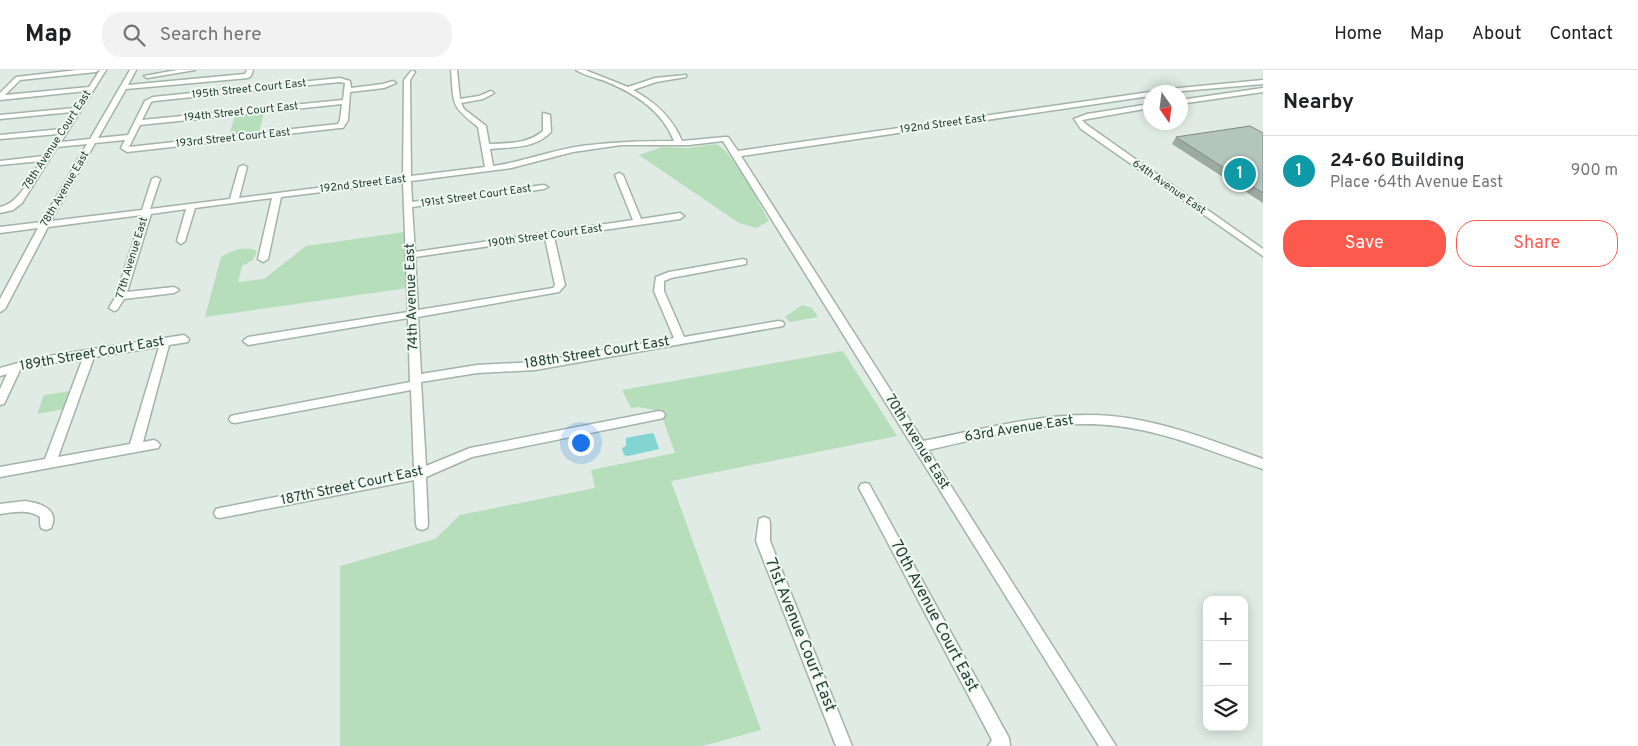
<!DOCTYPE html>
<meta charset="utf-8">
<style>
:root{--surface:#fff;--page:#f2f2f2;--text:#202124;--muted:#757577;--line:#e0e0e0;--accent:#fb5a4d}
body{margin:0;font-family:Overpass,sans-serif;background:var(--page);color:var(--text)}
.controls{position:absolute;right:15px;bottom:15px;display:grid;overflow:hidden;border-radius:10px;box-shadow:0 2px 12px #0003}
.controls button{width:45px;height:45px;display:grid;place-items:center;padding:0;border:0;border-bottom:1px solid var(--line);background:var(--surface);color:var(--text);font:25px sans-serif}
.compass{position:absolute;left:1143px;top:15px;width:45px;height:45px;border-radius:50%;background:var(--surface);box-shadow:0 2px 12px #0003;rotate:166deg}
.you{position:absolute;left:580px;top:372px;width:18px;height:18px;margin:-12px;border:4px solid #fff;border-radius:50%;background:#1a73e8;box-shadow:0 0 0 8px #1a73e833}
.badge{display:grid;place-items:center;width:32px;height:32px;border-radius:50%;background:var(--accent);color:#fff;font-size:16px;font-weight:700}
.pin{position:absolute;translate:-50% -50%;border:2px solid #fff;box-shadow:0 1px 5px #0006}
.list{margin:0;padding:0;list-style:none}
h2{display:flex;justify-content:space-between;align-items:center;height:65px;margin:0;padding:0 20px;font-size:21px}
h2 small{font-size:16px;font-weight:400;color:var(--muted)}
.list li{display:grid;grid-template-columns:32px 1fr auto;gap:15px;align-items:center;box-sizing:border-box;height:70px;padding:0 20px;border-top:1px solid var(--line)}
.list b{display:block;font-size:19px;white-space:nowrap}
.list p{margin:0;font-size:16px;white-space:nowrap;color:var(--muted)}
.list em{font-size:16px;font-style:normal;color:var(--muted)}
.actions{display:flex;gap:10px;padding:15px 20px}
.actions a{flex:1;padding:11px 0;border:1px solid var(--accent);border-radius:20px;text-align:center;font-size:18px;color:var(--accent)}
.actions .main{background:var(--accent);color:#fff}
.icon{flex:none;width:28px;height:28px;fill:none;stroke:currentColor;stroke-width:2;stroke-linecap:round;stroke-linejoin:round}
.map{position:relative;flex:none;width:1263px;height:676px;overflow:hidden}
header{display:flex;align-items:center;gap:30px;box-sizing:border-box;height:70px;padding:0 25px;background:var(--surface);border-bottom:1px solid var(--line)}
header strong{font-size:24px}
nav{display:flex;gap:28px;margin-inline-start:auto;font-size:18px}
.search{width:350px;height:45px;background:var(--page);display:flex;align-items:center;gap:12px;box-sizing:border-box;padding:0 18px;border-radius:20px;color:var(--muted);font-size:19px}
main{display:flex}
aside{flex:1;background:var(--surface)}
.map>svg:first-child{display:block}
</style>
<header>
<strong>Map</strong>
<div class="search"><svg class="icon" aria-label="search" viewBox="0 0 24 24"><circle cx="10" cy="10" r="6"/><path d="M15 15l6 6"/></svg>Search here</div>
<nav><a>Home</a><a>Map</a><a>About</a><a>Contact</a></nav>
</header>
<main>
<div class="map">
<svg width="1263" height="676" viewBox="0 0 1263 676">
<rect width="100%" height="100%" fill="#dfebe4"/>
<g fill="#b6deba">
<path d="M264 42 259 63 229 67 235 45Z"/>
<path d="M716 74C736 84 757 131 769 151L756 158 739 153 639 85 662 77 688 78Z"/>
<path d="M404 162 407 218 205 247 221 187C231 181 246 175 257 181L253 190 242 196 238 212 264 209 306 176Z"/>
<path d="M802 235 812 238 818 247 790 252 785 247Z"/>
<path d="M843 281 897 366 671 411 761 660 702 676H340V496L435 469 460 445 595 418 591 400 675 383 660 341 639 337 631 338 622 320Z"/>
<path d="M71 321 64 339 37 344 44 325Z"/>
</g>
<path fill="#83d5d3" d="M652 363 654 364 659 379 628 386 624 385 622 378 626 376V368Z"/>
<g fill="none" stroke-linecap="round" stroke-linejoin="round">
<defs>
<g id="minor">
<path d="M77 0H99L96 2 20 10 5 25 89 17 100 0H106L61 72 90 69 130 0H136L128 15 245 4 247 0H253L251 6 248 8 126 19 98 68 128 65 145 31 153 27 340 8 350 11 351 18 383 14 393 11 396 13 384 18 350 22 348 50 343 58H340L127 82 121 78 125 70 95 73 51 151 142 140 152 109 156 107 160 109 150 139 230 129 239 97 243 95 247 97 239 128 403 107 404 10 412 0 415 2 410 10 411 106 485 97 478 57C450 35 454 35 451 0H457L460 29 479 26 491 21 494 23 483 29 461 33 464 39 486 56 489 74C508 73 528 74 543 61V43L550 45 551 62C535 79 510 77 490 79L493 96C521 92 547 82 575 77 608 72 641 71 674 71 662 40 634 23 605 11 596 8 584 5 576 0H585L628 17 655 8 686 5V7L656 12 633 20C655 32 672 47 682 71L725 67H728L738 81 1150 22H1152H1150V26L741 86 923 371C978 360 1033 345 1089 345 1149 345 1208 369 1263 389V399C1215 383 1168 362 1117 356 1053 348 990 366 928 380L1116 676H1099L723 71 689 75H621L573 82 511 98 411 111 412 132 544 115 548 117 544 119 412 137 415 182 633 150 615 105 619 103 623 105 641 149 680 143 684 146 680 149 554 167 565 215 559 222 418 247 421 304 477 295 535 292 674 268 654 221 656 207 669 202 743 189 746 190V194L671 208 664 211V221L684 267 779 251 783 252 784 254 783 256 535 300 477 303 421 312 426 396 470 378 659 341 663 342 665 345 663 348 659 349 472 387 426 407 428 454 427 458 422 460 417 458 416 454 414 410 220 448 216 447 214 443 216 439 220 438 414 400 411 320 235 353 231 352 229 349 231 346 235 345 410 312 408 248 248 275 243 271 248 267 408 242 403 112 281 127 268 189 263 192 258 189 272 128 195 138 185 171 181 174 177 171 186 139 151 144 127 222 174 217 179 220 174 223 124 229 117 240 114 241 109 238 116 226 142 145 48 157 5 239 0 242V229L38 158 0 163V157L42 152 87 74 57 77 22 133 13 140 0 143V137C20 133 30 107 41 91L0 95V91L44 86 58 64 0 69V65L62 59 72 42 0 49V45L75 38 86 21 0 30V23L16 7ZM340 12 345 13 343 30 142 50 151 32 154 31ZM342 34 340 50 338 54 129 77 140 55ZM545 168 555 215 553 218 418 240 415 187Z"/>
<path d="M177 0H195L147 8 144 6Z"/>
<path d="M1263 10V14L1171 22H1155L1158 20Z"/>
<path d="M1263 18V22L1180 34V30Z"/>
<path d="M1150 34V38L1082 50 1087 55 1263 179V186L1081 59 1074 49 1087 44Z"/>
<path d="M184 265 189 269 188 272 169 275 143 372 154 370 158 372 160 375 158 378 0 407V397L45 389 83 288 36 296 20 300 4 334 0 335V319L7 304 0 306V298L36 288ZM159 277 130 374 58 387 94 287Z"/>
<path d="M865 413 869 414 1009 668 1010 676H988L992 670 859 418 861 414Z"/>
<path d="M25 431C40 433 60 439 51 458L46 460 41 458 40 454V447C29 439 13 442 0 444V434Z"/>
<path d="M764 447 769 449 770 453V471L852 676H836L756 471 759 449Z"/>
</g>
</defs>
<use href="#minor" stroke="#a2b3aa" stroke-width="3"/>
<use href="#minor" fill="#fff" fill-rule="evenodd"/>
</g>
<path fill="#9baaa2" d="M1263 63V133L1172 74 1176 67Z"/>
<path fill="#b4c6bc" stroke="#7e8b84" d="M1250 56 1263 63V123L1176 67Z"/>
<g text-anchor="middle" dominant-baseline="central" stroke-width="4" stroke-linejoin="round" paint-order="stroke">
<g font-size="11" fill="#1f3c2f" stroke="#eff8f2">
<text transform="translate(249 19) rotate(-6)">195th Street Court East</text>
<text transform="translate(241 42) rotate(-6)">194th Street Court East</text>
<text transform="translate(943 54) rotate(-8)">192nd Street East</text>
<text transform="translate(233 68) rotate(-6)">193rd Street Court East</text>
<text transform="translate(57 70) rotate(-57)">78th Avenue Court East</text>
<text transform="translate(363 114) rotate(-7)">192nd Street East</text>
<text transform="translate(1169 117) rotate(35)">64th Avenue East</text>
<text transform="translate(65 119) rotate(-60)">78th Avenue East</text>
<text transform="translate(476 126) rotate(-8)">191st Street Court East</text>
<text transform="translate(545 166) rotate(-8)">190th Street Court East</text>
<text transform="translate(132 188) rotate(-73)">77th Avenue East</text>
</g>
<g font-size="14" fill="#1f3c2f" stroke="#eff8f2">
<text transform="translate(412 227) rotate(-92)">74th Avenue East</text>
<text transform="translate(597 283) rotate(-9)">188th Street Court East</text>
<text transform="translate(92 284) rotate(-10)">189th Street Court East</text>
<text transform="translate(1019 359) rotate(-9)">63rd Avenue East</text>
<text transform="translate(917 372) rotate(58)">70th Avenue East</text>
<text transform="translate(352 416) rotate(-12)">187th Street Court East</text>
</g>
<g font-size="16" fill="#1f3c2f" stroke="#eff8f2">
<text transform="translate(934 546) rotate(62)">70th Avenue Court East</text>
<text transform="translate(800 565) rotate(68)">71st Avenue Court East</text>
</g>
</g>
</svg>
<div class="controls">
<button>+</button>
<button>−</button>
<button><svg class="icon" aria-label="layers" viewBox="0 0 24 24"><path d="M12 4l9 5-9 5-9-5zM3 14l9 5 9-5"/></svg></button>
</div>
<svg class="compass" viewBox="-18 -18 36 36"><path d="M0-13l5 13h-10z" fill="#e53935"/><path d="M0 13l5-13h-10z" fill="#757577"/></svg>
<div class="you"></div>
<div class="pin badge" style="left:1240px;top:104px;background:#0f9aa8">1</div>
</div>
<aside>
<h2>Nearby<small></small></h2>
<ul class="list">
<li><span class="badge" style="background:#0f9aa8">1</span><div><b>24-60 Building</b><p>Place · 64th Avenue East</p></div><em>900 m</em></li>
</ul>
<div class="actions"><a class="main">Save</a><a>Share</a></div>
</aside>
</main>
